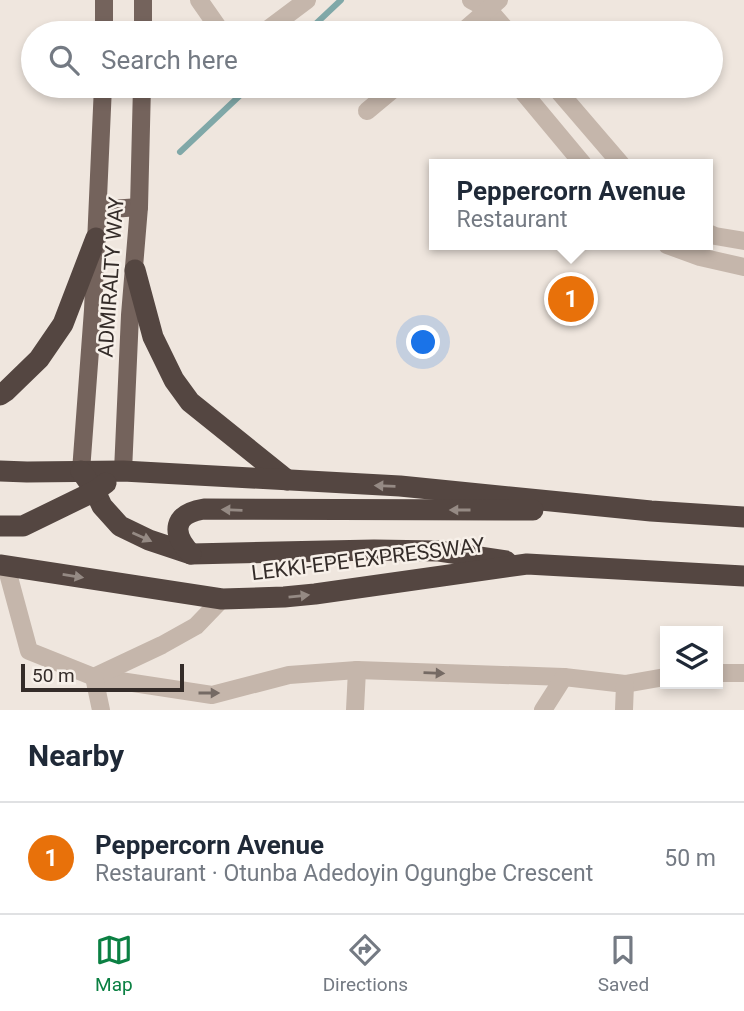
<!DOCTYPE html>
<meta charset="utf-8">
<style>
:root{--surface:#fff;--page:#f2f2f3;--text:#1f2937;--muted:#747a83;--line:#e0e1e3;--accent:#0b8043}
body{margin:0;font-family:Roboto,sans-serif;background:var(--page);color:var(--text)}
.controls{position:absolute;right:21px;bottom:21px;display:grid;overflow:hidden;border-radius:0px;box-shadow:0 4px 10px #0003}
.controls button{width:63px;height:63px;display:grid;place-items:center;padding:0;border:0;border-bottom:2px solid var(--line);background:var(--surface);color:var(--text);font:35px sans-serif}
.scale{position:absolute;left:21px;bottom:18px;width:163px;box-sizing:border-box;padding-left:7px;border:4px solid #342c29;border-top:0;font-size:19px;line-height:24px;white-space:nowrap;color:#342c29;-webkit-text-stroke:5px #f7f0e9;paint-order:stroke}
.you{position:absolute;left:424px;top:343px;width:24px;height:24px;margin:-18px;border:5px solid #fff;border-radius:50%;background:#1a73e8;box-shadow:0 0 0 10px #1a73e833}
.badge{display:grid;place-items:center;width:46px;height:46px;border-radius:50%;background:var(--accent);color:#fff;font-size:23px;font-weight:700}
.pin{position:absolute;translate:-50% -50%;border:4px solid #fff;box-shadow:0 2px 7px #0006}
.popup{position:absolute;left:429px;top:159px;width:284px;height:91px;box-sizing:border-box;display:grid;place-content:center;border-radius:0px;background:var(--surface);filter:drop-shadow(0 2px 5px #0005);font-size:23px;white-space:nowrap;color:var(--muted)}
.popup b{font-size:26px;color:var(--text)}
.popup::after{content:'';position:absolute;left:50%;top:100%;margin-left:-14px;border:14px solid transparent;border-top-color:var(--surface)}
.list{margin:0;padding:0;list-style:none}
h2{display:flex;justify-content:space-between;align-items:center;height:91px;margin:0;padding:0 28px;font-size:30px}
h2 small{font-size:23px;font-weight:400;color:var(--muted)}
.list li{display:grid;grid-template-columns:46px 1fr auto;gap:21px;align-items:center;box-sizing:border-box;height:112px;padding:0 28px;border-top:2px solid var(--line)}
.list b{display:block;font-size:26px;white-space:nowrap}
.list p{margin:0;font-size:23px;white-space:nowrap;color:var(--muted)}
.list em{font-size:23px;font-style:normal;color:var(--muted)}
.icon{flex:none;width:38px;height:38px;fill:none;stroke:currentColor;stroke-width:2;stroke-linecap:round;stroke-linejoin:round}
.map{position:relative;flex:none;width:744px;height:710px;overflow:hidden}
.search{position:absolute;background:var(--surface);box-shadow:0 4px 10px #0003;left:21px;right:21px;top:21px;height:77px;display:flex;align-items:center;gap:18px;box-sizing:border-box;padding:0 24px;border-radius:38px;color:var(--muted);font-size:26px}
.sheet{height:203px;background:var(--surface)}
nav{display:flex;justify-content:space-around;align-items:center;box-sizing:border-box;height:98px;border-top:2px solid var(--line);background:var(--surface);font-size:19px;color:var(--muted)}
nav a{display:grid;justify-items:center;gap:4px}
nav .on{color:var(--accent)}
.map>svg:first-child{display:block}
</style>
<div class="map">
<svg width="744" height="710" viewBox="0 0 744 710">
<rect width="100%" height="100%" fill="#efe6de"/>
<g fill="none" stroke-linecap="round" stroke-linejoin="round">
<g stroke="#80a8a8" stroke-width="6">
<path d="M306 33 341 0"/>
<path d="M180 152 250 86"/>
</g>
<g stroke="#c5b6ab" stroke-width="18">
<path d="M199 0 222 33"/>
<path d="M471 0 488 9 509 33"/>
<path d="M263 33 307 0"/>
<path d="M461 33 499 0"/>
<path d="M518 86 583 164"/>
<path d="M554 86 621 164"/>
<path d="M367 111 397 86"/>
<path d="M708 233 715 236 744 241"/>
<path d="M667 245 700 257 744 267"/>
<path d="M6 566 29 651 94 677 212 695 289 675 357 670 564 677 625 684 665 677"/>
<path d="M718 673H744"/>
<path d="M94 677 162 645 196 626 222 599"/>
<path d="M94 677 101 710"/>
<path d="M355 710 357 670"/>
<path d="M543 710 564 677"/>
<path d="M624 710 625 684"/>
</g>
<g stroke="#74635c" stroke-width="18">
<path d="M143 0V33"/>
<path d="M104 33V0"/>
<path d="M98 210 139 207"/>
<path d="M81 471 93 310 103 86"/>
<path d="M123 471 130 315 139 207 142 86"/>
</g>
<g stroke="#544641" stroke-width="21">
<path d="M135 270 153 337 174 380 190 402 287 480"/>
<path d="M0 395 6 391 39 359 63 324 96 238"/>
<path d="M0 471 27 472 123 471 400 486 651 511 744 517"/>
<path d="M81 471 95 491 102 506 120 526 149 540 191 554 374 550 439 551 506 561"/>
<path d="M0 526H23L95 491 106 483"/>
<path d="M191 554C171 533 173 514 204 509L533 510"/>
<path d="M0 565 222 599 284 597 315 594 527 564 744 576"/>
</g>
</g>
<defs><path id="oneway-solid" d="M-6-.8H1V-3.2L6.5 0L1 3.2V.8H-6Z" transform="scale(1.75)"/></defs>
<g fill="#958a84">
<use href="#oneway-solid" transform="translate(385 486) rotate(-178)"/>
<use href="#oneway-solid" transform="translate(232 510) rotate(-178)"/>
<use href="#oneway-solid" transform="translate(460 510) rotate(180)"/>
<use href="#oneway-solid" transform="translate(142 537) rotate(24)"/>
<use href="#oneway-solid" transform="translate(73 576) rotate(9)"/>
<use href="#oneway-solid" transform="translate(299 596) rotate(-6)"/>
</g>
<g fill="#756a64">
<use href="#oneway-solid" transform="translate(434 673) rotate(2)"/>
<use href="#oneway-solid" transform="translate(209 693)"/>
</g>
<g text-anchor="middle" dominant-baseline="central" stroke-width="5" stroke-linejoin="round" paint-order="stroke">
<g font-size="21" fill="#342c29" stroke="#f7f0e9">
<text transform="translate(111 277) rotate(-86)">ADMIRALTY WAY</text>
<text transform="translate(368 559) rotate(-7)">LEKKI-EPE EXPRESSWAY</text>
</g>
</g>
</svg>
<div class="controls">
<button><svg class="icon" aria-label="layers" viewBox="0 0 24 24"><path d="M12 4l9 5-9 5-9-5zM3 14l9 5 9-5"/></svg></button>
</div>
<div class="scale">50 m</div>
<div class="you"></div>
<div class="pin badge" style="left:571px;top:299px;background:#e8710a">1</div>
<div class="popup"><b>Peppercorn Avenue</b>Restaurant</div>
<div class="search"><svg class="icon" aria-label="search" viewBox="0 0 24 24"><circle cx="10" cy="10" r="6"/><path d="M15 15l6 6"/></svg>Search here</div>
</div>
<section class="sheet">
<h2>Nearby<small></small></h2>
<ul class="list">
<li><span class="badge" style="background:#e8710a">1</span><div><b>Peppercorn Avenue</b><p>Restaurant · Otunba Adedoyin Ogungbe Crescent</p></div><em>50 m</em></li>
</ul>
</section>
<nav>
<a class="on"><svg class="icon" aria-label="map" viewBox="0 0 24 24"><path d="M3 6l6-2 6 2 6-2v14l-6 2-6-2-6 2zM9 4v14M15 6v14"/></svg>Map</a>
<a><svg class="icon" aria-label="directions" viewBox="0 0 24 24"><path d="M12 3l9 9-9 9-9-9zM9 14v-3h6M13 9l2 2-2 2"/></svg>Directions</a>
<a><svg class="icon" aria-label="saved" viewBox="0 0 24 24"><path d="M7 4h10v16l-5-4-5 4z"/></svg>Saved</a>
</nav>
